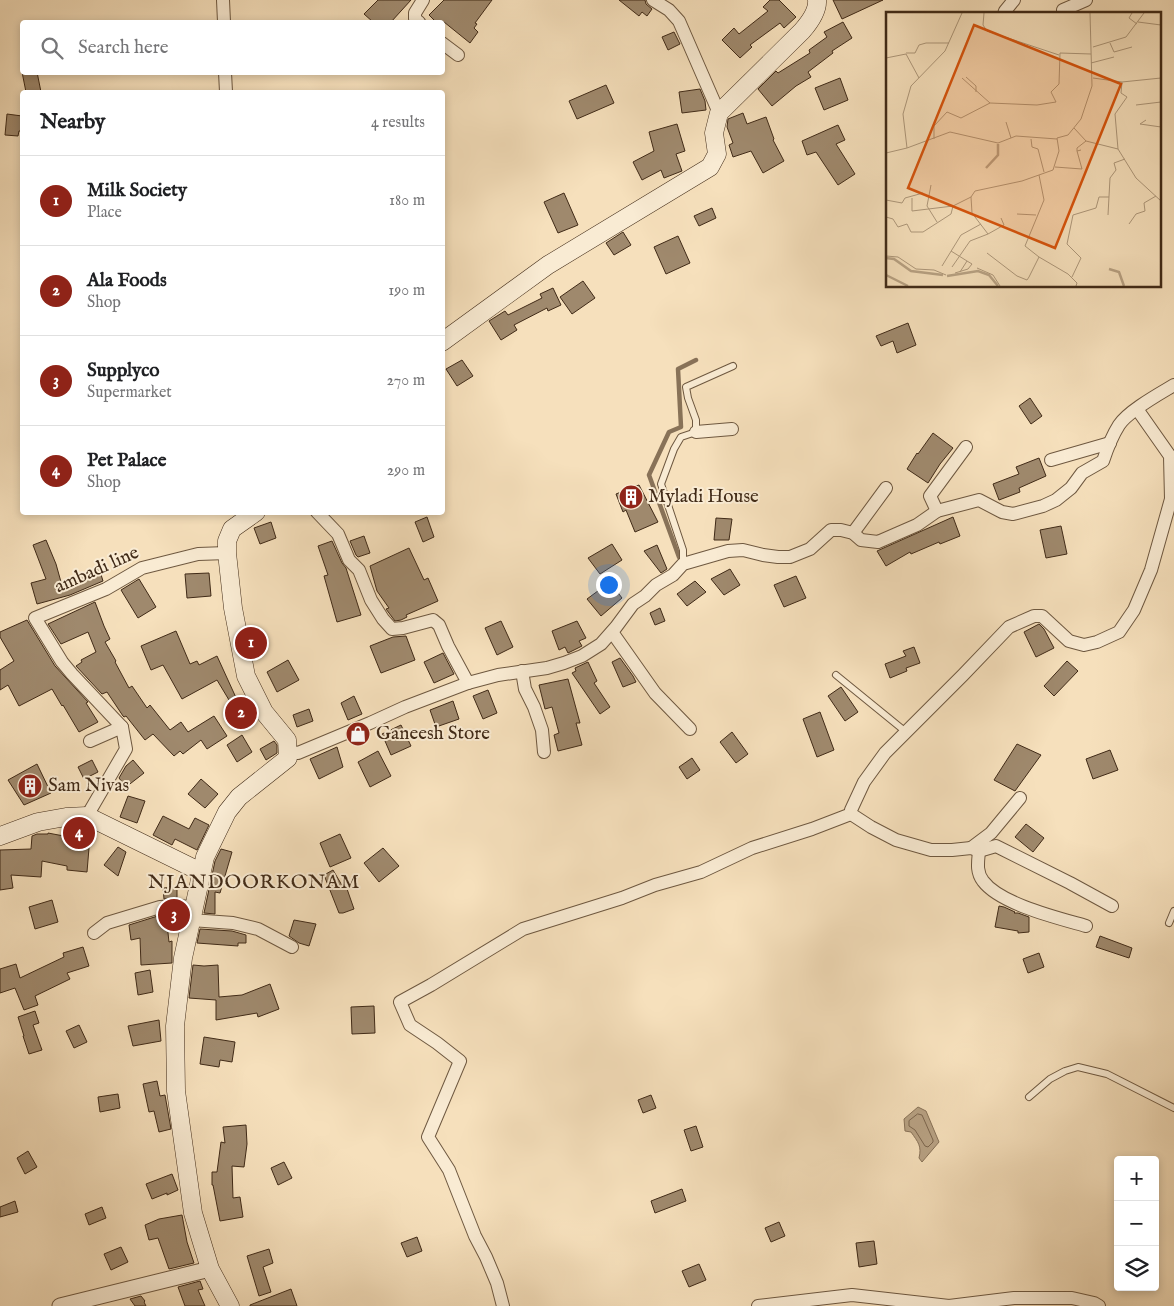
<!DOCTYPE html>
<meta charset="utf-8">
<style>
:root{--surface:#fff;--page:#f2f2f2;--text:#202124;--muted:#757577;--line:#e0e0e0;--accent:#8f2418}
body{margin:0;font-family:"IM FELL English",serif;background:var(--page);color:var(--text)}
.controls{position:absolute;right:15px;bottom:15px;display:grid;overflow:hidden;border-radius:5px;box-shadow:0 2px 8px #0003}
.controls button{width:45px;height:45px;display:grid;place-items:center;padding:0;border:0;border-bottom:1px solid var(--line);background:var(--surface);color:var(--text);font:25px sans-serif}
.you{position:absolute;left:608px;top:584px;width:18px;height:18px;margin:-12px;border:4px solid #fff;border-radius:50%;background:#1a73e8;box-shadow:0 0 0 8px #1a73e833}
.badge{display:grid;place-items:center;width:32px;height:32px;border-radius:50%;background:var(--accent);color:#fff;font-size:16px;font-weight:700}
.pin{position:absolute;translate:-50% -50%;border:2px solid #fff;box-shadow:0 1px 5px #0006}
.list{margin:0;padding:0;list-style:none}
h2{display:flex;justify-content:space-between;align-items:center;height:65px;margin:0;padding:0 20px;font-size:21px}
h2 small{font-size:16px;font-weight:400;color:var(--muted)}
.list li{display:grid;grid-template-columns:32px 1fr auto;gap:15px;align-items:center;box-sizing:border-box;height:90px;padding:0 20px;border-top:1px solid var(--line)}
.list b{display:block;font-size:19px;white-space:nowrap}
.list p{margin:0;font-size:16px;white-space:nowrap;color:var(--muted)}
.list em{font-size:16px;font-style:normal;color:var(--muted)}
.icon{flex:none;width:28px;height:28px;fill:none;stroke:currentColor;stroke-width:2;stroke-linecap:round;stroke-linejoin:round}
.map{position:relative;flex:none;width:1174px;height:1306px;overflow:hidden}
.search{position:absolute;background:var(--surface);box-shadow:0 2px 8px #0003;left:20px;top:20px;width:425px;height:55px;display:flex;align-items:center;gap:12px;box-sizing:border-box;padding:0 18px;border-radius:5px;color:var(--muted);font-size:19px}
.panel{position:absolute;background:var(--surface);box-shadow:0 2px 8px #0003;left:20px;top:90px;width:425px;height:425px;border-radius:5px}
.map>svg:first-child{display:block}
</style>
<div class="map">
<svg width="1174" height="1306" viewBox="0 0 1174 1306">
<rect width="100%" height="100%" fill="#f6e0bc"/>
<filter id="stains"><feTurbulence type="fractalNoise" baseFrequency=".004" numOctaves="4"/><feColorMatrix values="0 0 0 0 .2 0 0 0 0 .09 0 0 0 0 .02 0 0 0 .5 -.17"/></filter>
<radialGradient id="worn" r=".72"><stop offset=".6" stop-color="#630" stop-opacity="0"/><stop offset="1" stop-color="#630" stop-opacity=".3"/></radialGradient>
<path fill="#b8a284" stroke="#887258" d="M918 1107 926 1111 939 1142 922 1162 919 1158C922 1146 918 1142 911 1132L905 1131 904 1119Z"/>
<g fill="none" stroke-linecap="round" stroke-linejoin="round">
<path stroke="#7c664e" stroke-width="1" d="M918 1114 922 1115 933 1140V1142L928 1147 925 1146 915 1130 909 1126V1121Z"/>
<path stroke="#887258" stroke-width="4.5" d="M679 557 649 475 669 432 681 427 678 369 696 360"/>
</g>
<g fill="#9f896d" stroke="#402a17">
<path d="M378 0H411L391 22H373L364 14Z"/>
<path d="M444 0H492L475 23 477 24 474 28 478 32 470 43 444 22H436L429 15Z"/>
<path d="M619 0H645L646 4 652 9 647 16 642 12 639 16Z"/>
<path d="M770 0H779L796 17 784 28 780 23 750 45 752 47 740 58 722 40 734 28 739 34 768 11 763 7Z"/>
<path d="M833 0H883L842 19Z"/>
<path d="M843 22 852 38 832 51 833 53 808 72 811 77 796 86 772 106 758 89 776 71 778 73 810 53 809 50 827 37 824 32Z"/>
<path d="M674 32 680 44 668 50 662 37Z"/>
<path d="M22 72H37L41 92H26Z"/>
<path d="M840 78 848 100 824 110 815 88Z"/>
<path d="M606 85 614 103 577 119 569 101Z"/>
<path d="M700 89 705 101 706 110 682 113 679 92Z"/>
<path d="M743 113 747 124 766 117 774 139 773 140 784 161 763 173 751 151 733 157 729 145 733 143 727 127 728 119Z"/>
<path d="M7 114 22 116V131H19L18 136 5 135Z"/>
<path d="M677 124 685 151 676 154 682 171 664 178 661 170 642 180 633 162 654 151 649 132Z"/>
<path d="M838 125 845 140 836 144 855 174 838 185 816 152 807 155 802 141Z"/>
<path d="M564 193 578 225 558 233 544 202Z"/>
<path d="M712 208 716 218 699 226 694 216Z"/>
<path d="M623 232 631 245 614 255 606 243Z"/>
<path d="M678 236 690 263 666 274 654 247Z"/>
<path d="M583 281 595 298 572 314 560 297Z"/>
<path d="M553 288 561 305 548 311 547 308 514 325 517 330 501 340 489 321 505 311 508 315 542 298 540 294Z"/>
<path d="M908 323 916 345 897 353 893 341 881 346 876 336Z"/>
<path d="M462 360 473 376 457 386 446 369Z"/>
<path d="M1030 398 1042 416 1031 424 1019 406Z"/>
<path d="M933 433 953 448 940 464 928 483 907 469 917 453 918 454Z"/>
<path d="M1039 458 1046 476 1019 488 1020 492 999 500 993 484 1019 474 1016 467Z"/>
<path d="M639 485 658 522 635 532 626 510 623 512 616 494Z"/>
<path d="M427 517 434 537 423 542 415 522Z"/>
<path d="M953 517 960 536 940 544 939 542 911 554 910 552 886 566 877 551Z"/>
<path d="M716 518 732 519 729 540H714Z"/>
<path d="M271 522 276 538 260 544 254 528Z"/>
<path d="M1061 526 1067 554 1046 558 1040 530Z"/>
<path d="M364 536 370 553 358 557 356 555 350 541Z"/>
<path d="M46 540 56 564 61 582 99 568 103 581 70 595 37 604 31 583 46 579 33 545Z"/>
<path d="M332 541 342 563 346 568 361 615 337 622 324 576 328 575 318 546Z"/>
<path d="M612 544 622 560 600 574 588 558Z"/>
<path d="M657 545 667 569 661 573 644 551Z"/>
<path d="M409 548 424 580 428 578 438 601 406 615 407 617 401 620 395 621 386 609 389 608 377 591 370 566Z"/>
<path d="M730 569 740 585 724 595 711 579Z"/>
<path d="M209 573 211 596 187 598 185 574Z"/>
<path d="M796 576 806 598 784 607 774 585Z"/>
<path d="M139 579 156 607 138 618 121 590Z"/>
<path d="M695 581 706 592 687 606 677 594Z"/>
<path d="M610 582 622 598 601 616 587 599Z"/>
<path d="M95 602 104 626 110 639 105 642 116 661 115 662 129 688 132 686 147 708 150 705 170 730 181 722 188 732 214 716 227 736 207 749 201 740 183 754 180 751 174 756 153 734 145 740 126 716 124 717 123 716 107 692 102 694 76 666 82 662 81 660 96 652 88 632 61 644 48 624Z"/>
<path d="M660 608 665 621 655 625 650 613Z"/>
<path d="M27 620 55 666 88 702 86 703 98 722 79 732 63 705 62 706 52 689 19 706 8 685 0 690V670L14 661 0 637V632Z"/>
<path d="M501 621 513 647 497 655 485 628Z"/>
<path d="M577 621 586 638 579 641 582 646 568 653 565 647 559 650 552 631Z"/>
<path d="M1039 624 1044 629 1054 648 1036 657 1024 632Z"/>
<path d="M176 631 190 664 197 661 199 665 217 656 238 702 232 705 217 680 182 699 163 665 151 670 141 646Z"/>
<path d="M257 632 259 653 253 654 249 633Z"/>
<path d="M406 636 415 660 381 673 370 646 393 637Z"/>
<path d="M914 647 920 663 906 668 907 671 890 678 885 664 906 656 903 651Z"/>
<path d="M443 653 454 674 434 683 424 662Z"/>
<path d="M620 658 633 676 636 682 623 687 612 662Z"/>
<path d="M288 660 299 680 277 692 267 672Z"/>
<path d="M1067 661 1078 671 1054 696 1044 686Z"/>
<path d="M588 662 597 681 594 683 610 707 600 714 572 673 576 671 575 668Z"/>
<path d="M568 679 580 723H576L582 745 558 751 554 735 559 733 552 707 545 709 539 685Z"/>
<path d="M841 687 858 712 845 721 828 696Z"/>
<path d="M488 690 497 713 483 719 473 696Z"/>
<path d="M354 696 362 714 348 720 341 703Z"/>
<path d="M453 701 459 719 436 727 430 710Z"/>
<path d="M309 709 313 721 297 727 293 715Z"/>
<path d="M820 712 834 750 817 757 803 719Z"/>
<path d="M401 725 411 746 391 755 382 734Z"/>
<path d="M732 732 748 754 736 763 720 742Z"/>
<path d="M242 735 252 752 237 762 227 745Z"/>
<path d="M274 741 277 745V753L266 760 260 749Z"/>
<path d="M1017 744 1041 755 1015 791 994 780Z"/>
<path d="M337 747 343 767 319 779 310 759Z"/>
<path d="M1110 750 1118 770 1093 779 1086 759Z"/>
<path d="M378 751 391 776 370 787 358 762Z"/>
<path d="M692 758 700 770 687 779 679 767Z"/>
<path d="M92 760 98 772 84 779 78 767Z"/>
<path d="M133 760 144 773 126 787 119 778 126 766Z"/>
<path d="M37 764 51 793 24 805 8 780Z"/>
<path d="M201 779 218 794 205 808 188 794Z"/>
<path d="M128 796 145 801 137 823 120 817Z"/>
<path d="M163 816 189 829 195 818 209 825 197 850 175 839 172 845 153 835Z"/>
<path d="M1026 824 1044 838 1033 852 1015 837Z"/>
<path d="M48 833 69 837V835L90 836 87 872 67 870V866L42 861 41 877 11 875 13 888 0 890V850L31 849 32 836 37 834H48Z"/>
<path d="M340 834 351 858 330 867 320 843Z"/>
<path d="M118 847 126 852 118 876 104 865Z"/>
<path d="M383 848 399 866 379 882 364 863Z"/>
<path d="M221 849 232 852 220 893 215 892V914L204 913 215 861Z"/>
<path d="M333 870 343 887 346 886 354 909 343 913H339L324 875Z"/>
<path d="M177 887V898L164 899 163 888Z"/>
<path d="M52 900 58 922 35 929 29 907Z"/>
<path d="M999 906 1004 907 1015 912 1014 913H1018L1029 917V932L1018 933V931L995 927Z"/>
<path d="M161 915H166L169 942 172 941V963L141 965 140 938 131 940 129 925Z"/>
<path d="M294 920 316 924 309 946 299 943 289 936Z"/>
<path d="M200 929 232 931 246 935V943H238V946L197 943Z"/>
<path d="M1100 936 1132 948 1129 958 1096 947Z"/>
<path d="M83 947 89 966 67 973 70 979 35 996 38 1005 24 1010 15 988 0 993V969L16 964 20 978 64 957 63 953Z"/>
<path d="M1039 953 1044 967 1028 973 1023 959Z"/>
<path d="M193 965 204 966 218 965 219 997 242 995 270 984 279 1009 258 1017 257 1013 216 1020V1000L189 998Z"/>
<path d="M150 970 153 992 138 995 135 973Z"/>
<path d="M374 1006 375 1033 352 1034 351 1007Z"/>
<path d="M35 1011 39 1023 33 1025 42 1050 29 1054 23 1036H24L18 1017Z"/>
<path d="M159 1020 161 1041 133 1046 128 1026Z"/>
<path d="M79 1025 87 1042 74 1048 66 1031Z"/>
<path d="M204 1037 235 1042 232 1062 220 1060 219 1067 200 1064Z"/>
<path d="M157 1081 160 1096 165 1095 171 1129 159 1132 154 1111 149 1112 143 1084Z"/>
<path d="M118 1094 120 1108 100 1112 98 1097Z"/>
<path d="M651 1095 656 1108 643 1113 638 1100Z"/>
<path d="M246 1125 247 1144 244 1167 232 1166 233 1198 240 1197 243 1217 220 1221 213 1185H212V1172H217L221 1142 225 1143 223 1127Z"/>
<path d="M696 1126 703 1147 691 1151 684 1130Z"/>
<path d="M28 1151 37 1167 25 1174 17 1158Z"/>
<path d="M284 1162 292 1178 278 1185 271 1168Z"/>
<path d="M172 1174 178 1190 167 1195V1193L152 1199 146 1184Z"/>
<path d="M682 1189 686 1201 655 1213 651 1201Z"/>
<path d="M15 1201 18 1212 0 1217V1207Z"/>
<path d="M102 1207 106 1218 89 1225 85 1214Z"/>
<path d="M182 1215 187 1242 194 1263 169 1269 158 1238 149 1240 145 1225 159 1219Z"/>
<path d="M779 1222 785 1236 771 1242 765 1228Z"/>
<path d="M417 1237 422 1251 407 1257 401 1243Z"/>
<path d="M874 1241 877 1264 859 1267 856 1243Z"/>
<path d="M121 1247 128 1262 111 1270 104 1254Z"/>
<path d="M269 1249 273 1263 263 1267 271 1292 259 1296 247 1256Z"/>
<path d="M699 1264 706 1280 689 1287 682 1271Z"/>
<path d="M200 1281 203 1289 198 1290 205 1306H185L178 1287Z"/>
<path d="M291 1289 297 1306H250V1305Z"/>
<path d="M141 1296 145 1301 144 1302 146 1306H135L130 1299Z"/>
</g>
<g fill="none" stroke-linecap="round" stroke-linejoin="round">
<defs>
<g id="service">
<path d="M683 564V550L661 484 674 449 681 437 696 432V420L688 398 686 387 733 366"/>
<path d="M836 675 906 732"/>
<path d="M1169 923 1174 911"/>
<path d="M1029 1097 1050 1079 1065 1071 1078 1067 1107 1074 1174 1108"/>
</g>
<g id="minor">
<path d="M223 0 224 22"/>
<path d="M653 0 669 10 679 21 719 113"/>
<path d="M1063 10 1086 0"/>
<path d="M1004 14 1005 11 1014 0"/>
<path d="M419 22 415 19V13L423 0"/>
<path d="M442 43 458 55"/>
<path d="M225 72 226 92"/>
<path d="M696 432 732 429"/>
<path d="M1051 460 1110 443"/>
<path d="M937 511 930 496 966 447"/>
<path d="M317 512 338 534 349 560 359 570 371 600 383 619 392 629 403 628 433 620 439 625 448 646 468 683"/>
<path d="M853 533 886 488"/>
<path d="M612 632 655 693 690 729"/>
<path d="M522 671 525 689 534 707 542 730 544 752"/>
<path d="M122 727 72 674 62 662 35 618 106 589 142 568 198 554 227 553"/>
<path d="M288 752 298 753 370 723 405 707 468 683 498 675 547 668 564 663 582 656 601 644 616 627 633 604 645 596 656 585 673 575 683 564 728 551 743 550 763 555 778 557H790L810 549 831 530H841L853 533 861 540 878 542 917 525 937 511 979 500 1002 512 1013 514 1043 506 1056 500 1071 488 1082 473 1103 461C1107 449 1112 436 1119 425 1128 411 1159 394 1174 385"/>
<path d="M87 816 126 749 122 727 90 741"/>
<path d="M971 848 991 833 1020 798"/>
<path d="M979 851C978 862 976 872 983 881 1000 904 1058 918 1086 926"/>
<path d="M1112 906 1070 883 996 846 979 851 971 848 952 850H931L896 840 871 827 851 814V810L864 782 885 753 963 675 1009 627 1034 616H1042L1069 641 1084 645 1097 642 1119 632 1134 610 1151 570 1171 499 1170 456 1137 409"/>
<path d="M191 920 233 923 258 929 292 947"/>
<path d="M94 933 107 923 160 907 177 906 194 907"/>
<path d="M503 1306 497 1283 486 1257 475 1236 449 1170 428 1137 460 1061 437 1043 410 1025 400 1002 431 985 523 929 622 898 655 885 701 872 752 848 812 829 851 814"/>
<path d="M758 1306 852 1295 949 1306 1014 1298H1072L1094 1303 1099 1306"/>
</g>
<path id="tertiary" d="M60 1306 210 1269"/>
<g id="secondary">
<path d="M442 342 548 265 710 167 717 154 714 133 719 113 802 31C809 23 818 11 817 0"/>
<path d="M0 836 38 822 66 817 87 816 201 872"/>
<path d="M230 1306 210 1269 193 1213 176 1091 175 1026 183 958 205 857 227 812 239 797 288 758 287 740 264 712 246 676 233 608 227 553V541L232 529 256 512"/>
</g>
</defs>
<use href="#service" stroke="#6e5840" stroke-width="8"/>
<use href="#minor" stroke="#6e5840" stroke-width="14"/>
<use href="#tertiary" stroke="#6e5840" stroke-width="17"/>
<use href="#secondary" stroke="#402a17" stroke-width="19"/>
<use href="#service" stroke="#f9ebd3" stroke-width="6"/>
<use href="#minor" stroke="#f9ebd3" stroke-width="12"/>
<use href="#tertiary" stroke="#f9ebd3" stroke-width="15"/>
<use href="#secondary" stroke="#f9ebd3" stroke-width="18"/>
</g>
<defs>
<symbol id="building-disc" viewBox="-11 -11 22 22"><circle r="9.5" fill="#8f2418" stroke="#f9ebd3"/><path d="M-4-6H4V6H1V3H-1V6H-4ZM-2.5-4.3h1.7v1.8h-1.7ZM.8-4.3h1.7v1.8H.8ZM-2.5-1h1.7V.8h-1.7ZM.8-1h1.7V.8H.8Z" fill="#fff"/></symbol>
<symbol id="shop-disc" viewBox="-11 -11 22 22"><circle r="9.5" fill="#8f2418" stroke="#f9ebd3"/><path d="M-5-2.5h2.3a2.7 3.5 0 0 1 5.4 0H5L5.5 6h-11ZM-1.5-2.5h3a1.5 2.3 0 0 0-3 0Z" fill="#fff"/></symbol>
</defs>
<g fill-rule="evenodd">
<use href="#building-disc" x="617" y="483" width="28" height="28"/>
<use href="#shop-disc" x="344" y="720" width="28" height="28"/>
<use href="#building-disc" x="16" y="772" width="28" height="28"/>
</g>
<g text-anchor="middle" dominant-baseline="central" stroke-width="4" stroke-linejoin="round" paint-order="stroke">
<g font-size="19" fill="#402a17" stroke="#f9ebd3" text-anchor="start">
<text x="648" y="497">Myladi House</text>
<text x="376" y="734">Ganeesh Store</text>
<text x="48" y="786">Sam Nivas</text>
</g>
<g font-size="19" fill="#402a17" stroke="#f9ebd3">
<text transform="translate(97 570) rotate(-24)">ambadi line</text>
</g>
<g font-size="20" letter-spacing="1" fill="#402a17" stroke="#f9ebd3">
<text x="254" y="882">NJANDOORKONAM</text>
</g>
</g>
<g transform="translate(886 12)">
<rect width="275" height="275" fill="#f6e0bc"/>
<path fill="none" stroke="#b8a284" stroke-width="2.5" d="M100 156 112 143V132M0 246 8 247 25 259 57 263M223 257 233 260 238 274M0 263 22 274M61 264 92 259 103 263 112 274"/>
<path fill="none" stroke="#ad977a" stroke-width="1" d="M98 1 97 13 101 19 173 43M246 1 243 6 251 12M252 10 275 13M224 31 228 40 246 35M207 35 240 25 258 1M20 41H29L33 33 40 31H63M0 46 20 42 33 66M205 51 228 45M80 65 90 74V80M207 66 236 70 275 66M104 91 151 93 170 90 165 80 173 72 174 41 205 42M250 93 275 90M260 108 254 112 275 115M120 110 125 126M188 116 200 129 232 137 250 166 275 189M48 127V114L61 100 75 106 104 91 76 66M145 127 146 135 152 137 158 160M21 136 64 120 112 131 130 124 171 127M232 137 229 102 241 85 235 81 236 70M195 138 191 139V136L200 129M0 141 21 136 17 102 25 74 59 39 76 1M169 155 196 157 191 139M45 173 41 194 51 210M26 186V199L67 194M0 188 16 191 19 186 37 181M131 202 150 203M222 203 224 166 230 158 228 151 239 147M0 205 7 207 12 215 21 212 25 220H37L65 202 67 194 85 185 89 179 136 169 167 158 173 139 171 126 182 123 195 107 206 74 204 1M243 212 250 202 259 199 258 191 270 184M102 222 118 213 115 206M65 239 81 249 74 260M101 241 131 264 141 268 143 265 153 245 139 234 158 188 153 163M0 244 12 245 30 257 48 258 60 263M153 245 182 262 191 271 190 274M56 254 75 223 95 212M66 255 84 229 102 222 86 201 85 185M91 256 107 263 114 274M69 261 82 257 86 252 81 249M186 265 195 246 181 232 187 203 210 196 213 185H223"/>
<path fill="#d7540d" fill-opacity="0.15" stroke="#d7540d" stroke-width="2.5" d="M88 13 235 72 169 236 22 176Z"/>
<rect width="275" height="275" fill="none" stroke="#402a17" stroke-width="2.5"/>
</g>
<rect width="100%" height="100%" filter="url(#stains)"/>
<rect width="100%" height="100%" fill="url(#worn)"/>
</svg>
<div class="controls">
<button>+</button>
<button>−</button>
<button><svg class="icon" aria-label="layers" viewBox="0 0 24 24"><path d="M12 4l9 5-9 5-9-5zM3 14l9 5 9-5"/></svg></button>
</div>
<div class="you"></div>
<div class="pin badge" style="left:251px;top:643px">1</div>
<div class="pin badge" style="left:241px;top:713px">2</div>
<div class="pin badge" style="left:174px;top:915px">3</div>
<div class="pin badge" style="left:79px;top:833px">4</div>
<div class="search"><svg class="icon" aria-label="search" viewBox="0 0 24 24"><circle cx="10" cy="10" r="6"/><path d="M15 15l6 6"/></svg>Search here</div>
<section class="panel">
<h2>Nearby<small>4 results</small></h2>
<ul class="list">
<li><span class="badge">1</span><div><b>Milk Society</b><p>Place</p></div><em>180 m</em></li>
<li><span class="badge">2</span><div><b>Ala Foods</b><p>Shop</p></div><em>190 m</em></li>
<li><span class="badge">3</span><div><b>Supplyco</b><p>Supermarket</p></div><em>270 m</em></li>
<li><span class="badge">4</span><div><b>Pet Palace</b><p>Shop</p></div><em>290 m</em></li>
</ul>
</section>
</div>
